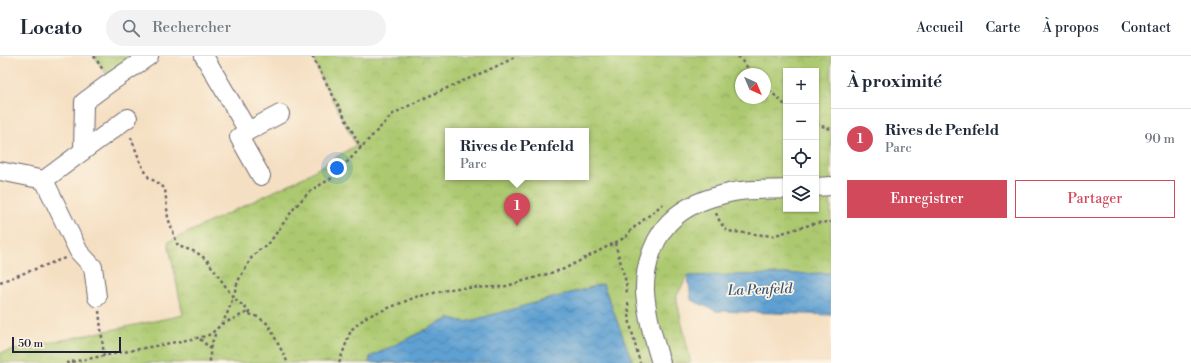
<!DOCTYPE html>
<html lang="fr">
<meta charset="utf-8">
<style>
:root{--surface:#fff;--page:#f2f2f3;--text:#1f2937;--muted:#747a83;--line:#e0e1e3;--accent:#d1495b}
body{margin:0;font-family:"Libre Bodoni",serif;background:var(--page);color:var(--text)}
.controls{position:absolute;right:12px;top:12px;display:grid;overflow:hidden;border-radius:0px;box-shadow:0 1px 3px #0004}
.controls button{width:36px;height:36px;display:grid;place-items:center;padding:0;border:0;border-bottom:1px solid var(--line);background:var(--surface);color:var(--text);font:20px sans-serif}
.compass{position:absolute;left:735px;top:12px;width:36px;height:36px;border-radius:50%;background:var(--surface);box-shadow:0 1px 3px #0004;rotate:136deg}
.scale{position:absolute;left:12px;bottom:10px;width:109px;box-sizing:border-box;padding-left:4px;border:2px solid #22223b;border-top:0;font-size:11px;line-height:14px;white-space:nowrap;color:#22223b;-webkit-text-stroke:3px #fcf5e5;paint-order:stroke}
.you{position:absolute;left:337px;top:112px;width:14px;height:14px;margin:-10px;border:3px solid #fff;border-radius:50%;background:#1a73e8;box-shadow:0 0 0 6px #1a73e833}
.badge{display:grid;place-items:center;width:26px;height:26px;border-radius:50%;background:var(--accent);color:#fff;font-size:13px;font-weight:700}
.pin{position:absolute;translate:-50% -33px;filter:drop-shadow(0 1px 2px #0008)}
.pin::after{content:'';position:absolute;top:21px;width:14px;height:12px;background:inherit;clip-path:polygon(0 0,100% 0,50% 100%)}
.popup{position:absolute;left:445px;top:72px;width:144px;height:52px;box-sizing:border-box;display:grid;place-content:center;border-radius:0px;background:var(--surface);filter:drop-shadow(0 1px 3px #0005);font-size:13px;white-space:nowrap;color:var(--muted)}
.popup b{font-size:15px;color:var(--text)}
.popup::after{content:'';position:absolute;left:50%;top:100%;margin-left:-8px;border:8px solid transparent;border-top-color:var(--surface)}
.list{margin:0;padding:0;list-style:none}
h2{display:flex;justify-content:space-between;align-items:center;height:52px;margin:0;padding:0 16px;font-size:17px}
h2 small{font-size:13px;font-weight:400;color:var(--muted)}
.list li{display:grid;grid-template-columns:26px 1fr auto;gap:12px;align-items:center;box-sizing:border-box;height:60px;padding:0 16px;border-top:1px solid var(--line)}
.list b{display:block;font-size:15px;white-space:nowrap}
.list p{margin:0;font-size:13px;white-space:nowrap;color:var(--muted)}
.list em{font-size:13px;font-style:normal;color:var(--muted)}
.actions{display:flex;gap:8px;padding:12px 16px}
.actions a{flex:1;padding:9px 0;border:1px solid var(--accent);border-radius:0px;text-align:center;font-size:14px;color:var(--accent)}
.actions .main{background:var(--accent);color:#fff}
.icon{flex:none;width:22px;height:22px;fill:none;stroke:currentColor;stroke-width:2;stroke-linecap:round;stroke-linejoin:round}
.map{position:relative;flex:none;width:831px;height:307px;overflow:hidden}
header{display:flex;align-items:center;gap:24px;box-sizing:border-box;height:56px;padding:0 20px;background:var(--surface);border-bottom:1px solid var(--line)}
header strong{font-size:19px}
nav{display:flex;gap:22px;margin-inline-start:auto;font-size:14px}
.search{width:280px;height:36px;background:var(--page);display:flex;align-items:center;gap:10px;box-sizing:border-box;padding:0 14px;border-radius:22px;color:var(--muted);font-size:15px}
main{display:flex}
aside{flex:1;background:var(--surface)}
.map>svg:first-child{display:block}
</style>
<header>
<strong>Locato</strong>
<div class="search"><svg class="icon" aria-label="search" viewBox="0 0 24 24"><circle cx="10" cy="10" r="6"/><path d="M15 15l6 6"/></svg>Rechercher</div>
<nav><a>Accueil</a><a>Carte</a><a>À propos</a><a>Contact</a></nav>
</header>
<main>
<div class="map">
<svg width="831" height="307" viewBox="0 0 831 307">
<defs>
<pattern id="grass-tufts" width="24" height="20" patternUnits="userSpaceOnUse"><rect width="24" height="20" fill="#acc970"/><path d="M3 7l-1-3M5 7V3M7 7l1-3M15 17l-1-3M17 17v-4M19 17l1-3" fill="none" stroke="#94ac62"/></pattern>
<pattern id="park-crowns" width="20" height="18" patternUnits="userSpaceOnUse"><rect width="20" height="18" fill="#acc970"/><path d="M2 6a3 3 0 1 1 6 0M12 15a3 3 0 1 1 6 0" fill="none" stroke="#94ac62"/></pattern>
<pattern id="water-waves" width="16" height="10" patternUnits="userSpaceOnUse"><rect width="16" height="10" fill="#5ea0d2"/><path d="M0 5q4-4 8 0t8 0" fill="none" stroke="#4d82ac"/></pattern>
</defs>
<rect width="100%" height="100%" fill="#fcf5e5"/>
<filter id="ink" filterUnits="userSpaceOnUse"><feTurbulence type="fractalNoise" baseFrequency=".025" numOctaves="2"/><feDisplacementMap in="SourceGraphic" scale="8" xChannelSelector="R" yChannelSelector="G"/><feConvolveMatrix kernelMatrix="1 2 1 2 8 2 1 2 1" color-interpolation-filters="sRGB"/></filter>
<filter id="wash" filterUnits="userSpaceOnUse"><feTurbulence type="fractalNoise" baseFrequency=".012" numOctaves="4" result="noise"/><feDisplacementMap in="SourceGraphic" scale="16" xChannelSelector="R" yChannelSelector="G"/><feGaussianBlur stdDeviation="0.9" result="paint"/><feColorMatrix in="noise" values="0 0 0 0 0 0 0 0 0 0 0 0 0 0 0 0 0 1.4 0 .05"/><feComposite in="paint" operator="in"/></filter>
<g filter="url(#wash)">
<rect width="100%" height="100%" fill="#f5dfc2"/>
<path fill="url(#grass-tufts)" stroke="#677656" d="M94 0H135L107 19Z"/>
<path fill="url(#park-crowns)" stroke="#677656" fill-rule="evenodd" d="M313 0H831V217L688 220 676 241 691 307H633L603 228 466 266 450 262 370 301 369 307H0V297L183 259 168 186 304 121 356 89 322 24ZM786 15H816V153H786ZM741 18H765V42H741ZM448 75H586V121H448Z"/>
<g fill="url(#water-waves)" stroke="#406186">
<path d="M831 217V259L716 255 691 244 688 220Z"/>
<path d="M603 228 633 307H369L370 301 450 262 466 266Z"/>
</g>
</g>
<g filter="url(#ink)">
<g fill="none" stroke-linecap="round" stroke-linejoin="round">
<defs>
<g id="minor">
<path d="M204 0 248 75 280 58"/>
<path d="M248 75 239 81 261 120"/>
<path d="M83 95 128 62"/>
<path d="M0 115 44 124 83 95 84 46 111 26 149 0"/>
<path d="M44 124 79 196 93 211 97 241"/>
<path d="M816 131 831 130"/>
<path d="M661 307C654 284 647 261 645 236 644 209 655 177 676 160 690 148 711 141 729 137 744 133 769 134 786 133"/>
</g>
</defs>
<use href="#minor" stroke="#6c646a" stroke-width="20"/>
<g stroke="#6c646a" stroke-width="2.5" stroke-dasharray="3 3" stroke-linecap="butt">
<path d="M94 0 103 14"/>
<path d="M312 0 361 92"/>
<path d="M738 0 753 18"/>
<path d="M765 30 786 50"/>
<path d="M816 68 831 73"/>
<path d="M716 157 720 166 727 175 772 180 816 167 831 166"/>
<path d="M615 187 626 226 627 238"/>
<path d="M0 226 65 202"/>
<path d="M628 247 630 268 640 307"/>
<path d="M99 255 104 300"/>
<path d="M249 258V255L233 241 238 225 252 201 259 194 267 190 295 151 310 135 332 122 393 58 420 44 504 7 516 0"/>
<path d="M222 268 246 257 258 261 268 268 288 307"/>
<path d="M200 283 210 292V307"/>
<path d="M210 292 216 276"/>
<path d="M66 307 207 280C224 270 227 259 233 241L207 204 196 196 178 190 168 162 165 133 160 128 149 122 141 108 130 79"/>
<path d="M339 307 351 274 366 261 416 241 456 232 503 231 564 213 626 181 631 174 663 148"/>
</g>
<use href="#minor" stroke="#fff" stroke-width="18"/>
</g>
</g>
<g text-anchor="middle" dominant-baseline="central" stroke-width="3.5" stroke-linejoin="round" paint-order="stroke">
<g font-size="14" font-style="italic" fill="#3a5477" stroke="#fcf5e5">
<text transform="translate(760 234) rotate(-2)">La Penfeld</text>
</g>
</g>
</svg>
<div class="controls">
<button>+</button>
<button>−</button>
<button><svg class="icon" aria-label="locate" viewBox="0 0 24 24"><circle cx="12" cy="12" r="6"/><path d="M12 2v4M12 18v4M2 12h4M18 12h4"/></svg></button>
<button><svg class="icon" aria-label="layers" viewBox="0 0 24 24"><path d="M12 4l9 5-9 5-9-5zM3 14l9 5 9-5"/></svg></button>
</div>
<svg class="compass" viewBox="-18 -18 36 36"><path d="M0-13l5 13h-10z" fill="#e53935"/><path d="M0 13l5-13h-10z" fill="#747a83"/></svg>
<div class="scale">50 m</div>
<div class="you"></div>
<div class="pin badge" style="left:517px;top:170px">1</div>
<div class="popup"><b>Rives de Penfeld</b>Parc</div>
</div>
<aside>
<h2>À proximité<small></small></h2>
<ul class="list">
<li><span class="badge">1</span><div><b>Rives de Penfeld</b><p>Parc</p></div><em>90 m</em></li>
</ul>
<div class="actions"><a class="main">Enregistrer</a><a>Partager</a></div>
</aside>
</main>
